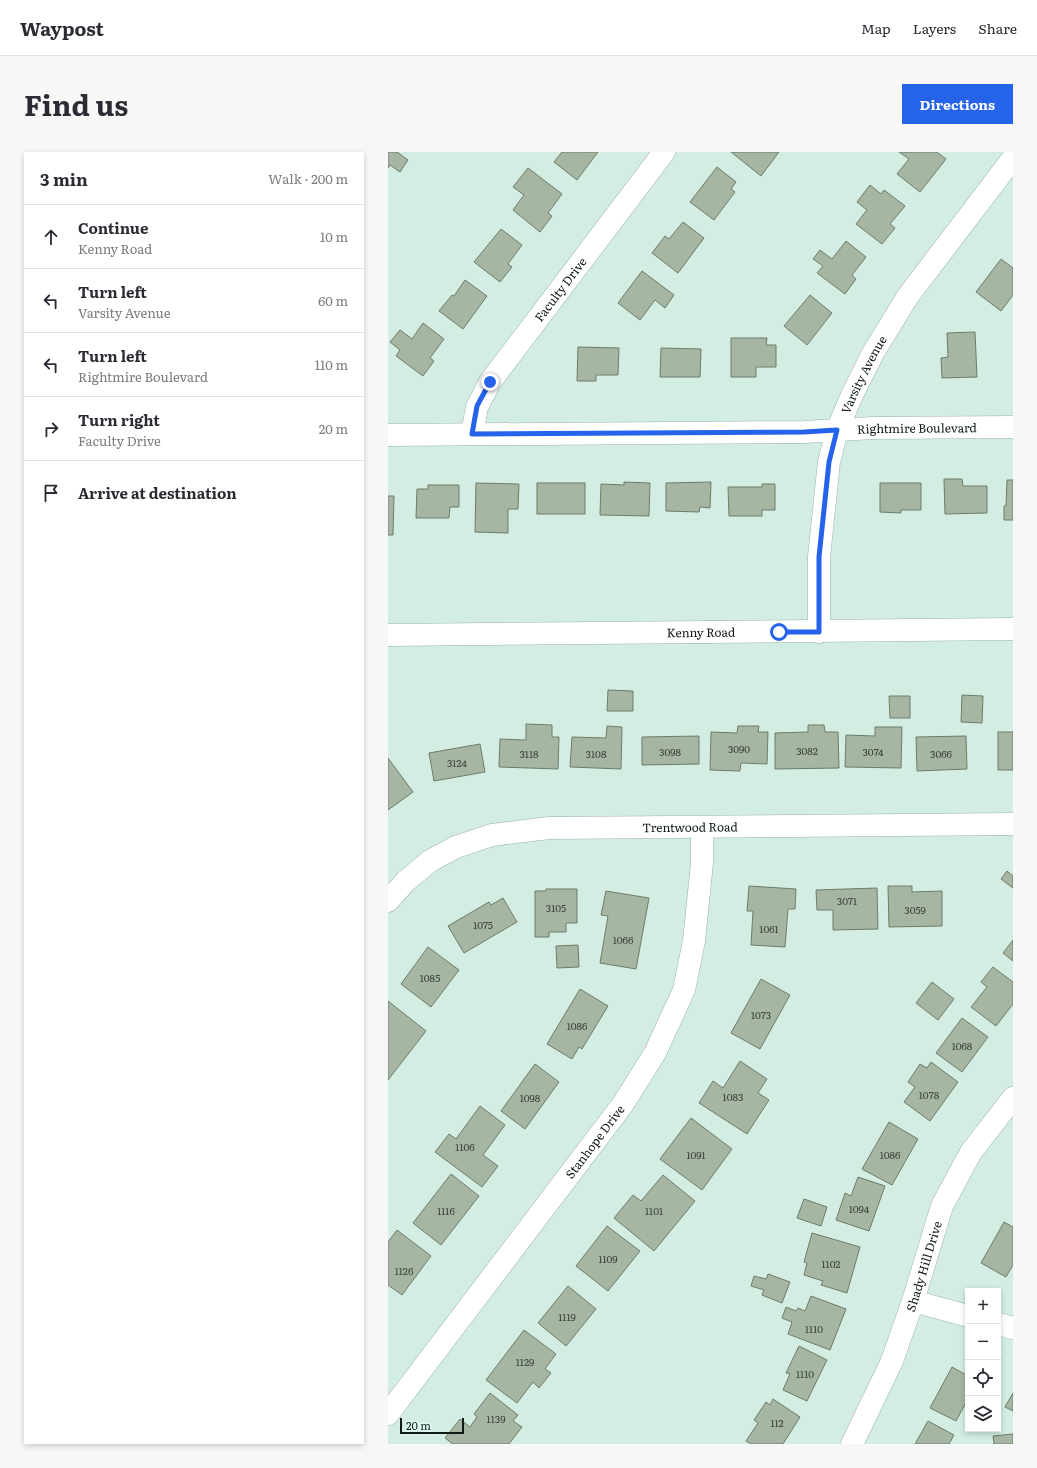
<!DOCTYPE html>
<meta charset="utf-8">
<style>
:root{--surface:#fff;--page:#f7f7f7;--text:#2b2b33;--muted:#7c7c81;--line:#e1e1e2;--accent:#2563eb}
body{margin:0;font-family:Literata,serif;background:var(--page);color:var(--text)}
.controls{position:absolute;right:12px;bottom:12px;display:grid;overflow:hidden;border-radius:0px;box-shadow:0 2px 6px #0003}
.controls button{width:36px;height:36px;display:grid;place-items:center;padding:0;border:0;border-bottom:1px solid var(--line);background:var(--surface);color:var(--text);font:20px sans-serif}
.scale{position:absolute;left:12px;bottom:10px;width:64px;box-sizing:border-box;padding-left:4px;border:2px solid #101a16;border-top:0;font-size:11px;line-height:14px;white-space:nowrap;color:#101a16;-webkit-text-stroke:3px #e0fbef;paint-order:stroke}
.stop{position:absolute;width:12px;height:12px;margin:-9px;border:3px solid #2563eb;border-radius:50%;background:#fff}
.stop.end{background:#2563eb;border-color:#fff;box-shadow:0 1px 4px #0008}
.list{margin:0;padding:0;list-style:none}
h2{display:flex;justify-content:space-between;align-items:center;height:52px;margin:0;padding:0 16px;font-size:17px}
h2 small{font-size:13px;font-weight:400;color:var(--muted)}
.list li{display:grid;grid-template-columns:26px 1fr auto;gap:12px;align-items:center;box-sizing:border-box;height:64px;padding:0 16px;border-top:1px solid var(--line)}
.list b{display:block;font-size:15px;white-space:nowrap}
.list p{margin:0;font-size:13px;white-space:nowrap;color:var(--muted)}
.list em{font-size:13px;font-style:normal;color:var(--muted)}
.icon{flex:none;width:22px;height:22px;fill:none;stroke:currentColor;stroke-width:2;stroke-linecap:round;stroke-linejoin:round}
.map{position:relative;flex:none;width:625px;height:1292px;overflow:hidden;border-radius:0px}
header{display:flex;align-items:center;gap:24px;box-sizing:border-box;height:56px;padding:0 20px;background:var(--surface);border-bottom:1px solid var(--line)}
header strong{font-size:19px}
nav{display:flex;gap:22px;margin-inline-start:auto;font-size:14px}
.intro{display:flex;align-items:center;justify-content:space-between;box-sizing:border-box;height:96px;padding:0 24px}
h1{margin:0;font-size:28px}
.button{padding:10px 18px;border-radius:0px;background:var(--accent);color:#fff;font-size:14px;font-weight:700}
main{display:flex;gap:24px;padding:0 24px}
aside{flex:1;background:var(--surface);border-radius:0px;box-shadow:0 2px 6px #0003}
.map>svg:first-child{display:block}
</style>
<header>
<strong>Waypost</strong>
<nav><a>Map</a><a>Layers</a><a>Share</a></nav>
</header>
<div class="intro"><h1>Find us</h1><a class="button">Directions</a></div>
<main>
<aside>
<h2>3 min<small>Walk · 200 m</small></h2>
<ul class="list">
<li><svg class="icon" aria-label="ahead" viewBox="0 0 24 24"><path d="M12 20V5M6 11l6-6 6 6"/></svg><div><b>Continue</b><p>Kenny Road</p></div><em>10 m</em></li>
<li><svg class="icon" aria-label="left" viewBox="0 0 24 24"><path d="M17 20v-9H6M10 6l-5 5 5 5"/></svg><div><b>Turn left</b><p>Varsity Avenue</p></div><em>60 m</em></li>
<li><svg class="icon" aria-label="left" viewBox="0 0 24 24"><path d="M17 20v-9H6M10 6l-5 5 5 5"/></svg><div><b>Turn left</b><p>Rightmire Boulevard</p></div><em>110 m</em></li>
<li><svg class="icon" aria-label="right" viewBox="0 0 24 24"><path d="M7 20v-9h11M14 6l5 5-5 5"/></svg><div><b>Turn right</b><p>Faculty Drive</p></div><em>20 m</em></li>
<li><svg class="icon" aria-label="arrive" viewBox="0 0 24 24"><path d="M6 21V4h12l-3 4 3 4H6"/></svg><div><b>Arrive at destination</b></div></li>
</ul>
</aside>
<div class="map">
<svg width="625" height="1292" viewBox="0 0 625 1292">
<rect width="100%" height="100%" fill="#d3ede2"/>
<g fill="#a6b6a3" stroke="#6d7c6a">
<path d="M0 0H9L20 8 12 20 2 13 0 16Z"/>
<path d="M174 0H210L189 28 166 10Z"/>
<path d="M343 0H391L373 24Z"/>
<path d="M511 0H549L558 7 532 40 509 22 521 7Z"/>
<path d="M329 15 348 30 343 37 347 40 326 68 302 50Z"/>
<path d="M140 16 174 42 160 61 164 64 152 80 125 58 136 43 125 35Z"/>
<path d="M482 33 493 42 496 38 517 54 502 72 507 76 494 92 468 72 479 58 469 50Z"/>
<path d="M295 70 316 86 290 121 264 101 277 84 281 87Z"/>
<path d="M113 77 134 93 120 112 124 115 112 130 86 110Z"/>
<path d="M458 89 478 105 464 123 468 127 457 142 429 121 435 114 425 107 432 98 444 107Z"/>
<path d="M613 107 625 116V143L613 159 588 140Z"/>
<path d="M254 119 286 143 277 156 267 148 252 168 230 151Z"/>
<path d="M77 128 99 144 75 177 51 159 64 143 66 144Z"/>
<path d="M422 143 444 161 419 193 396 174Z"/>
<path d="M35 171 56 187 42 206 46 209 35 224 8 204 12 198 2 190 12 178 24 187Z"/>
<path d="M587 180 589 225 554 226 553 206 560 205 559 181Z"/>
<path d="M343 186H379L378 193H388V215H368V225H343Z"/>
<path d="M190 195 231 196 230 223H208V229H189Z"/>
<path d="M273 196 313 197 312 225H272Z"/>
<path d="M556 327H574L575 334H599V361L557 362Z"/>
<path d="M619 328H625V368H616V354H618Z"/>
<path d="M236 330 262 331 261 364 212 363 213 332 236 333Z"/>
<path d="M323 330 322 356 312 355 311 360 278 359V331Z"/>
<path d="M88 331 131 332 130 357H120V381L87 380Z"/>
<rect x="149" y="331" width="48" height="31"/>
<path d="M492 331H533V358H513V361L492 360Z"/>
<path d="M374 332H387V358H374V364H341L340 335H374Z"/>
<path d="M40 333H71V355H62L61 366H28L29 337H40Z"/>
<path d="M0 344H6L5 383H0Z"/>
<path d="M220 538 245 539V559H219Z"/>
<path d="M574 543 595 544 594 571 573 570Z"/>
<path d="M501 544H522V566H502Z"/>
<path d="M138 572 164 573V585H171L170 617 111 615 112 587 138 588Z"/>
<path d="M420 573H436L437 580H450L451 616 387 617V581L420 580Z"/>
<path d="M219 574 234 575 233 617 182 615 184 585 218 586Z"/>
<path d="M350 574H371L370 580H380L379 612 353 611 352 619 322 618 323 580 349 581Z"/>
<path d="M487 575H514L513 616 457 615 458 583 487 584Z"/>
<rect x="610" y="580" width="15" height="38"/>
<path d="M311 584V612L254 613V585Z"/>
<path d="M578 584 579 617 529 619 528 585Z"/>
<path d="M92 592 97 620 46 629 41 601Z"/>
<path d="M0 606 25 640 0 658Z"/>
<path d="M619 719 625 724V736L613 727Z"/>
<path d="M361 734 408 737 407 757H400L397 795 363 793 365 759H359Z"/>
<path d="M500 734H524V740L554 739V774L501 775Z"/>
<path d="M489 736 490 777 445 778V758H429L428 738Z"/>
<path d="M158 737H189V771H178V780H161V785H147V739H158Z"/>
<path d="M218 739 261 746 248 817 212 811 220 764 213 763Z"/>
<path d="M115 746 129 770 76 801 60 774 101 750 103 753Z"/>
<path d="M625 788V809L615 801Z"/>
<path d="M190 793 191 815 169 816 168 794Z"/>
<path d="M40 795 71 818 43 855 13 832Z"/>
<path d="M605 815 625 830V852L608 874 583 855 599 835 593 830Z"/>
<path d="M373 827 402 843 372 897 343 881Z"/>
<path d="M544 830 566 847 550 868 528 851Z"/>
<path d="M192 837 220 854 194 897 191 895 184 907 159 892Z"/>
<path d="M0 849 38 879 0 928Z"/>
<path d="M574 866 600 885 574 920 548 901Z"/>
<path d="M352 909 379 927 370 941 381 948 359 982 311 951 325 929 335 936Z"/>
<path d="M543 910 570 930 542 969 516 950 527 935 520 930 532 912 539 916Z"/>
<path d="M147 912 171 930 137 977 113 959Z"/>
<path d="M92 954 117 973 95 1003 110 1014 94 1035 47 1000 61 982 68 987Z"/>
<path d="M303 966 344 997 314 1038 272 1007Z"/>
<path d="M501 970 530 987 504 1033 474 1017Z"/>
<path d="M63 1022 91 1044 53 1093 25 1071Z"/>
<path d="M275 1023 307 1049 266 1099 226 1066 245 1043 253 1049Z"/>
<path d="M470 1025 497 1034 481 1079 448 1068 457 1041 463 1044Z"/>
<path d="M416 1047 439 1055 433 1074 409 1066Z"/>
<path d="M616 1070 625 1075V1113L618 1125 593 1111Z"/>
<path d="M219 1074 252 1099 220 1139 188 1114Z"/>
<path d="M9 1078 43 1104 14 1143 0 1133V1090Z"/>
<path d="M424 1081 472 1095 459 1141 433 1133 435 1129 416 1123 419 1111 416 1110Z"/>
<path d="M380 1122 402 1130 394 1151 374 1143 376 1138 363 1134 366 1124 378 1127Z"/>
<path d="M180 1134 208 1157 178 1194 150 1171Z"/>
<path d="M423 1144 458 1157 442 1198 400 1182 404 1170 394 1166 398 1155 408 1159 410 1156 417 1159Z"/>
<path d="M136 1178 168 1202 157 1217 163 1221 151 1236 145 1230 129 1251 98 1228Z"/>
<path d="M411 1194 439 1208 419 1249 395 1238 402 1222 398 1221Z"/>
<path d="M564 1215 580 1224V1247L568 1269 542 1256Z"/>
<path d="M102 1241 130 1263 125 1269 134 1275 121 1292H65L57 1286 72 1267 82 1275 89 1265 86 1262Z"/>
<path d="M625 1241V1259L617 1255Z"/>
<path d="M385 1247 412 1265 395 1292H363L358 1289 370 1271 366 1268 378 1250 382 1253Z"/>
<path d="M540 1269 566 1283 561 1292H527Z"/>
<path d="M625 1282V1292H606L605 1284Z"/>
</g>
<g fill="none" stroke-linecap="round" stroke-linejoin="round">
<defs>
<g id="minor">
<path id="s1" d="M84 282 89 255 102 230 276 0"/>
<path id="s2" d="M0 283 416 280 485 276 625 275"/>
<path id="s3" d="M431 480V405L441 310 449 278 464 243 485 201 520 144 625 6"/>
<path id="s4" d="M0 749 18 729 42 709 68 695 104 683 161 676 625 672"/>
<path d="M525 1149 580 1164"/>
<path d="M610 1172 625 1176"/>
<path id="s5" d="M0 1262 235 952 267 901 296 838 306 789 314 711V675"/>
<path id="s6" d="M464 1292 504 1209 525 1149 554 1054 583 1000 625 946"/>
</g>
<g id="secondary">
<path id="s7" d="M0 483 625 477"/>
</g>
</defs>
<use href="#minor" stroke="#9ab3a9" stroke-width="23"/>
<use href="#secondary" stroke="#9ab3a9" stroke-width="23"/>
<use href="#minor" stroke="#fff" stroke-width="22"/>
<use href="#secondary" stroke="#fff" stroke-width="22"/>
</g>
<g fill="none" stroke-linecap="round" stroke-linejoin="round">
<path stroke="#2563eb" stroke-width="5" d="M102 230 89 254 84 282 416 280 449 278 441 310 431 405V480H391"/>
</g>
<g text-anchor="middle" dominant-baseline="central" stroke-width="3.5" stroke-linejoin="round" paint-order="stroke">
<g font-size="10" fill="#364139">
<text x="351" y="596">3090</text>
<text x="419" y="598">3082</text>
<text x="282" y="599">3098</text>
<text x="485" y="599">3074</text>
<text x="141" y="601">3118</text>
<text x="208" y="601">3108</text>
<text x="553" y="601">3066</text>
<text x="69" y="610">3124</text>
<text x="459" y="748">3071</text>
<text x="168" y="755">3105</text>
<text x="527" y="757">3059</text>
<text x="95" y="772">1075</text>
<text x="381" y="776">1061</text>
<text x="235" y="787">1066</text>
<text x="42" y="825">1085</text>
<text x="373" y="862">1073</text>
<text x="189" y="873">1086</text>
<text x="574" y="893">1068</text>
<text x="541" y="942">1078</text>
<text x="345" y="944">1083</text>
<text x="142" y="945">1098</text>
<text x="77" y="994">1106</text>
<text x="308" y="1002">1091</text>
<text x="502" y="1002">1086</text>
<text x="471" y="1056">1094</text>
<text x="58" y="1058">1116</text>
<text x="266" y="1058">1101</text>
<text x="220" y="1106">1109</text>
<text x="443" y="1111">1102</text>
<text x="16" y="1118">1126</text>
<text x="179" y="1164">1119</text>
<text x="426" y="1176">1110</text>
<text x="137" y="1209">1129</text>
<text x="417" y="1221">1110</text>
<text x="108" y="1266">1139</text>
<text x="389" y="1270">112</text>
</g>
<g font-size="12" fill="#101a16" stroke="#e0fbef">
<text stroke="none"><textPath href="#s1" startOffset="172">Faculty Drive</textPath></text>
<text stroke="none"><textPath href="#s3" startOffset="265">Varsity Avenue</textPath></text>
<text stroke="none"><textPath href="#s2" startOffset="529">Rightmire Boulevard</textPath></text>
<text stroke="none"><textPath href="#s7" startOffset="313">Kenny Road</textPath></text>
<text stroke="none"><textPath href="#s4" startOffset="324">Trentwood Road</textPath></text>
<text stroke="none"><textPath href="#s5" startOffset="342">Stanhope Drive</textPath></text>
<text stroke="none"><textPath href="#s6" startOffset="192">Shady Hill Drive</textPath></text>
</g>
</g>
</svg>
<div class="controls">
<button>+</button>
<button>−</button>
<button><svg class="icon" aria-label="locate" viewBox="0 0 24 24"><circle cx="12" cy="12" r="6"/><path d="M12 2v4M12 18v4M2 12h4M18 12h4"/></svg></button>
<button><svg class="icon" aria-label="layers" viewBox="0 0 24 24"><path d="M12 4l9 5-9 5-9-5zM3 14l9 5 9-5"/></svg></button>
</div>
<div class="scale">20 m</div>
<div class="stop" style="left:391px;top:480px"></div>
<div class="stop end" style="left:102px;top:230px"></div>
</div>
</main>
